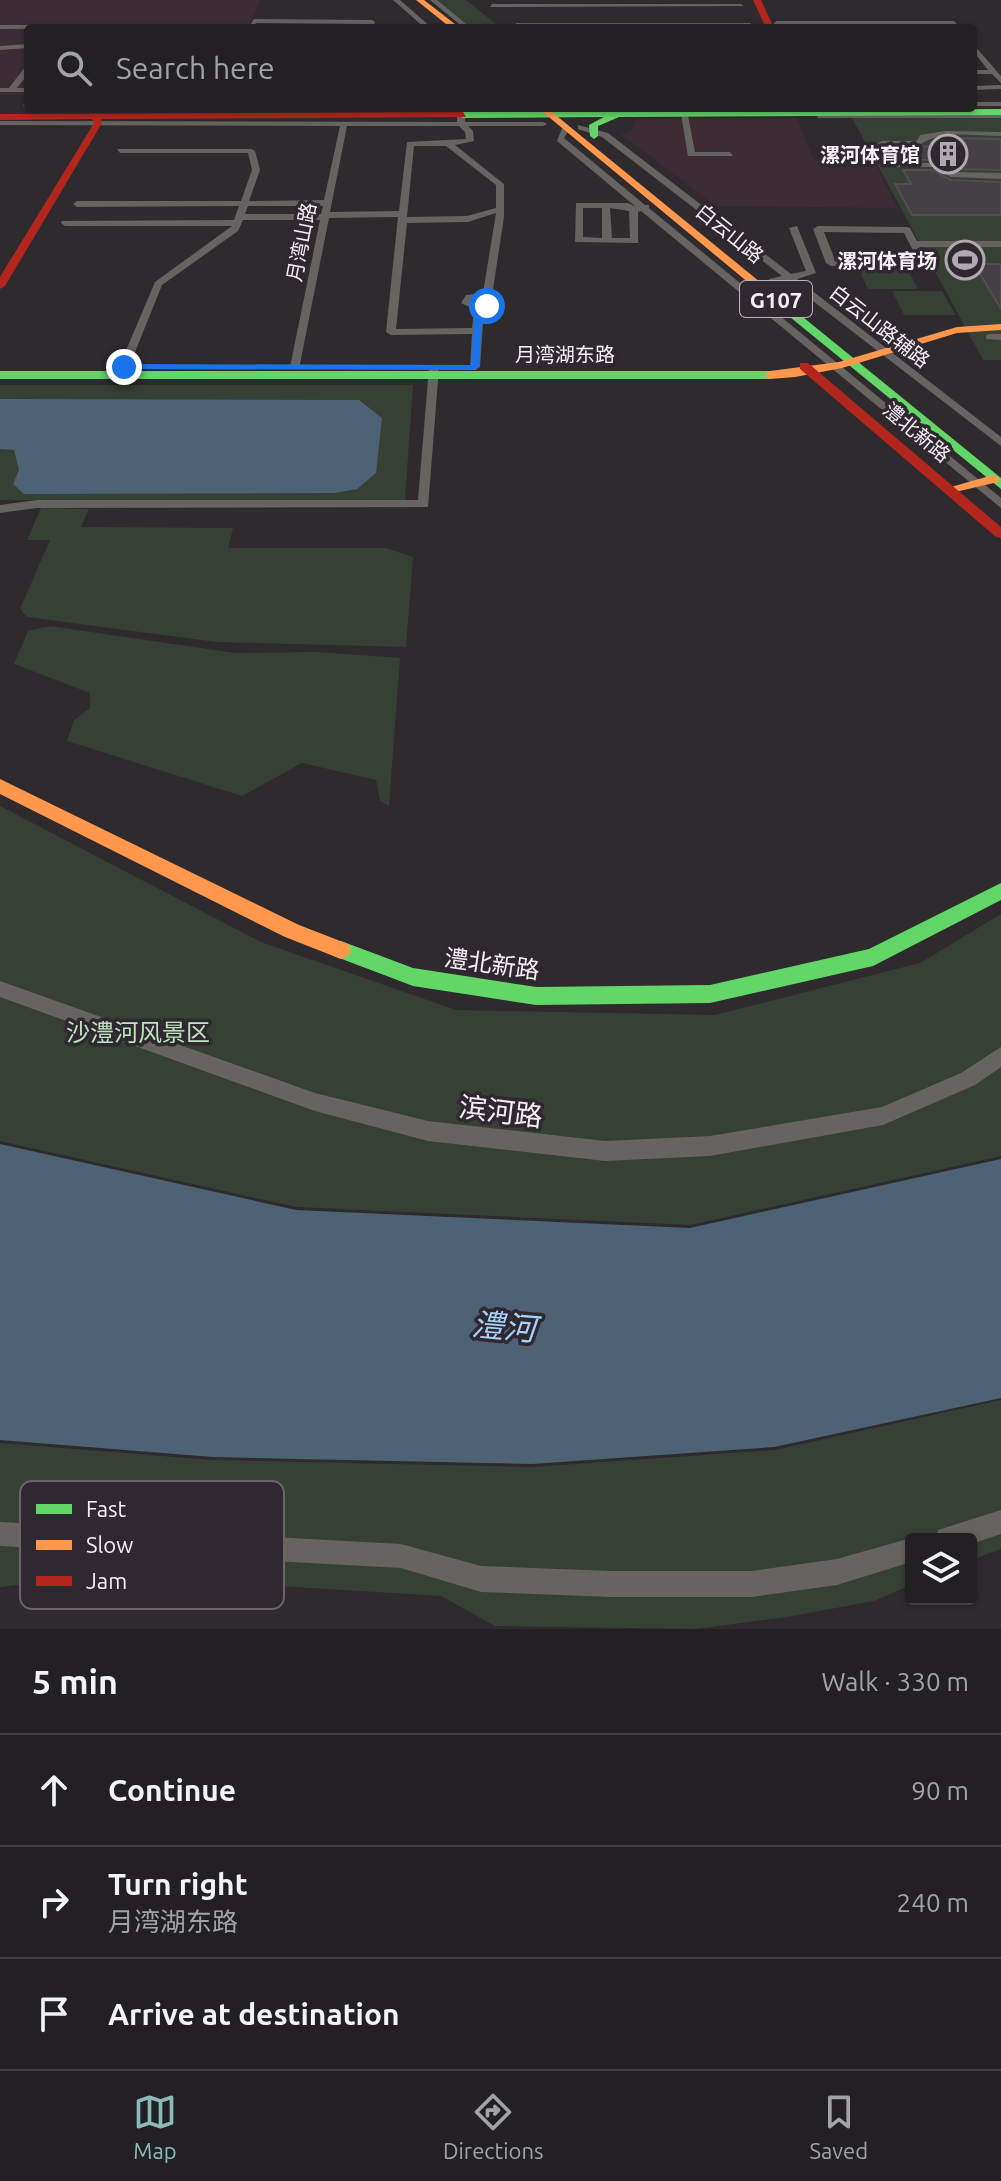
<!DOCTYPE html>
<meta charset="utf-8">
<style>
:root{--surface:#222022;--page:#2a282a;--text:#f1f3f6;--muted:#a2a3a5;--line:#3f3e40;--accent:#8bbbb9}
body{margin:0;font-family:Ubuntu,"Noto Sans SC",sans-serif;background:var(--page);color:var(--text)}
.controls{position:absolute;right:24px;bottom:24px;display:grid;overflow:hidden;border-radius:8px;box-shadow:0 2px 6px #0004}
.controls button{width:72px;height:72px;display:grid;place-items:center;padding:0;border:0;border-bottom:2px solid var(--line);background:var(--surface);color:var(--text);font:40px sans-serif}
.stop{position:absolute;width:24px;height:24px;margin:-18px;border:6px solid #1a73e8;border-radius:50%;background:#fff}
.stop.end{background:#1a73e8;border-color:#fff;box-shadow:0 2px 8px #0008}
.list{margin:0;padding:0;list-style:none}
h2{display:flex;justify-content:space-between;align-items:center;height:104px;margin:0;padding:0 32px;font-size:34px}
h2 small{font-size:26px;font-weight:400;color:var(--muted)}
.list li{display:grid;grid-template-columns:52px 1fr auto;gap:24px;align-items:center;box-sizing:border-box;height:112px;padding:0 32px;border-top:2px solid var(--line)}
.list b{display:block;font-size:30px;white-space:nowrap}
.list p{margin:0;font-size:26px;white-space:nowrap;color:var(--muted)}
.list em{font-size:26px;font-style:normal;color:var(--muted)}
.icon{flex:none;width:44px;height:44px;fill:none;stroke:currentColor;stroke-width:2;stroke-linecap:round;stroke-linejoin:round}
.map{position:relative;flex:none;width:1001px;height:1629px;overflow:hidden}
.search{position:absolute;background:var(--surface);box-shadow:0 2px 6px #0004;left:24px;right:24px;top:24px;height:88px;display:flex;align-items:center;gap:20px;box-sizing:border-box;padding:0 28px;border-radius:8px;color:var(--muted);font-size:30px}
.sheet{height:440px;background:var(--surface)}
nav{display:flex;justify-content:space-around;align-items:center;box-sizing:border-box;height:112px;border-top:2px solid var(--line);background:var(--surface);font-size:22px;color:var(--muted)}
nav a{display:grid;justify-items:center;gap:4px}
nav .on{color:var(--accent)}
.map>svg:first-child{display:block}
</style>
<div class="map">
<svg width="1001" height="1629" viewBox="0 0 1001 1629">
<rect width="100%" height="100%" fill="#2e2a2e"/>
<g fill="#3d2c33">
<path d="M0 0H260L248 28H28V95H0Z"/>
<path d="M797 118 814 161H874L898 208 716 206 621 134 632 130 635 119Z"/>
</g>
<g fill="#364035">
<path d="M436 0H466L501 28H471Z"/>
<path d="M852 118H1001V360H983Z"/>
<path d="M857 266H906L918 289H868Z"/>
<path d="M892 291H942L956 315H904Z"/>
<path d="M0 385H413L405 500H0Z"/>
<path d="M41 508 89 509 81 527 233 528 228 548H386L413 557 406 647 216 642 27 617 20 609 50 540H27Z"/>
<path d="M50 626 235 653 318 652 400 658 389 806 380 801 376 780 302 763 242 796 67 741 74 720 90 708V693L14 664 28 631Z"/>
<path d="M0 806 261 942 456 1010 714 1015 920 963 1001 914V1156L690 1225 297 1207 0 1141Z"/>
<path d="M1001 1400V1549L971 1560V1539H911V1585L874 1601 787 1617 696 1629 495 1626 441 1596 103 1575 0 1587V1443L212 1460 532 1467 775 1450Z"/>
</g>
<g fill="#4d6274">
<path d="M0 399 359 400 382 418 376 473 357 489 335 493 24 494 13 484 19 470 14 450 0 449Z"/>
<path d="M0 1144 296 1210 690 1228 1001 1159V1398L774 1447 532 1464 213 1457 0 1440Z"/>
</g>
<g fill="#443f44" stroke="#514d51" stroke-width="2">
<path d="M948 138 1001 139V170L954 169 935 160H899L892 148 936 146 934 141Z"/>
<path d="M903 170H932L951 180 1001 182V215H912L895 184H911Z"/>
<path d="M974 264H1001V309Z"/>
</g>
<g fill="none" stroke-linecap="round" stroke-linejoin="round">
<g fill="#676361" fill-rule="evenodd">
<path d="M393 0H400L432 28H425Z"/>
<path d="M430 0H437L471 28H464Z"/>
<path d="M492 4H741L744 6 490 7Z"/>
<path d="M254 19 372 20 375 22 373 28H367L368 24 256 23 254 28H248Z"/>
<path d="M777 21H954L961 28H955L952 25H781L782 28H776L774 23Z"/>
<path d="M516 23H750L753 25 514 26Z"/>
<path d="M0 25H239L242 27 0 29Z"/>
<path d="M28 44V48L0 50V46Z"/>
<path d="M973 44 1001 76V83L992 74H973V70H988L973 51Z"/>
<path d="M25 67H28V74L17 88H28V92H0V88H9Z"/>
<path d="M1001 85V89L973 90V86Z"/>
<path d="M25 102H28V108L23 106Z"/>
<rect x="973" y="102" width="28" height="4"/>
<path d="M461 114 465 116V122H543L547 124 543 126H468L473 131 474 141 455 145 504 184V217L492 296 495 304 484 309 480 367 475 370 470 367 472 334 391 335 386 332 398 217 329 218 299 369 290 367 320 220H243L238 231 162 285 129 367 120 369 119 367 155 282 232 226H65L61 223 62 221 234 220 239 206 77 207 73 204 77 201H241L252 170 248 153H120L117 149H251L255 151 260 170 249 201 324 200 340 126 0 125V121L457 122V116ZM347 126H459L465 132 466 139 407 142 399 211 330 212ZM414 146H446L496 185V208L467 216 407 217ZM248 206H323L321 214H245ZM496 213 483 293 466 295 461 303 474 309 472 328 396 329 407 223 468 222ZM480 298 485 300V302H472Z"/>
<path d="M681 114 688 116 695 152H730L733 156H688Z"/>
<path d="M815 114H1001V118H818Z"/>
<path d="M578 125 608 133 791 274 806 271 789 228 797 226 816 273 797 279 1001 437V446L787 281 769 283V279L782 276 602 137 578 129Z"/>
<path d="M563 126 570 128 564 138 645 205H649V208L1001 498V508L641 211 638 212V243L575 242 576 203H628L636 207 557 141ZM583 208H602V238L583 237ZM610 208 629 211 630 238H612Z"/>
<path d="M945 131 1001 132V136C975 136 940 129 920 145H887L897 163H935L953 172 1001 173V179L951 177 933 167H891L878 143 882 141H917L920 135Z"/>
<path d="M818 226 907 227 910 228 917 241H1001V247H920L929 263 924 266H831L826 263 813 229ZM824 232 904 233 918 260H835Z"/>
<path d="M990 334H1001V340L986 339V335Z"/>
<path d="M434 365 439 368 428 507 37 508 0 513V505L37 500H418L429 368Z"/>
<path d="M0 981 315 1093 428 1121 605 1141 710 1136 882 1107 961 1073 1001 1047V1067L975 1085 883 1125 710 1156 605 1161 428 1141 315 1111 0 997Z"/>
<path d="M1001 1510V1534L971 1544V1539H935L938 1530Z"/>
<path d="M0 1522 401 1544 481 1566 611 1571H752L837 1559 911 1538 914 1539H911V1562L837 1585 752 1597H611L481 1592 401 1568 0 1546Z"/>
</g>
<g fill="#63d668" fill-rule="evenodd">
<path d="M1001 109V115L619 117 598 126V136L594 139 590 136 589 125 604 117 463 118 459 115 463 112Z"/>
<path d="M785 309H793L1001 478V489L785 313Z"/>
<path d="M0 371H770L776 375 770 379H0Z"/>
<path d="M1001 883V900L873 966 710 1003 536 1005 413 986 334 956 331 950 334 944 341 941 413 968 536 987 710 985 869 949Z"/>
</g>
<g fill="#ff974d" fill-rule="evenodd">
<path d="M416 0H424L460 28H451Z"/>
<path d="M538 108H547L793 309V313H785Z"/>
<path d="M1001 324V330L957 333 842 368 795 377 770 379 764 375 770 371 839 362 957 327Z"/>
<path d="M993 475 1000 479 998 482 951 493 944 489Z"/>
<path d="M0 779 299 925 348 944 351 950 348 956 341 959 285 937 0 794Z"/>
</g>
<g fill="#b3261e" fill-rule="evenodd">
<path d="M753 0H761L774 28H766Z"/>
<path d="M463 112 466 117 101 119 102 123 5 286 0 289V277L94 123 92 119 0 120V114Z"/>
<path d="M800 363H808L1001 527V538L996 537 800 369Z"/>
</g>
</g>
<path fill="#1a73e8" d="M487 303 491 306 483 309 479 367 475 370 124 369 119 367 124 364 471 365 475 307Z"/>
<defs>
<symbol id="building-ring" viewBox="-11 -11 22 22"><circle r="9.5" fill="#302830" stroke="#afaaaf" stroke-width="1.5"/><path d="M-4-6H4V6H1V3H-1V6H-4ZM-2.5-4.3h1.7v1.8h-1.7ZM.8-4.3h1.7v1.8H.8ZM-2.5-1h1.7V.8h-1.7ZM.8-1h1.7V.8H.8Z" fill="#afaaaf"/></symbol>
<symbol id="stadium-ring" viewBox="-11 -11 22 22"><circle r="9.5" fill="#302830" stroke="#afaaaf" stroke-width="1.5"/><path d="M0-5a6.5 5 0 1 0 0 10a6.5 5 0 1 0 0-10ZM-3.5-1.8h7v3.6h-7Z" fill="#afaaaf"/></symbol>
</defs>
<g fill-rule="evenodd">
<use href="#building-ring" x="926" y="132" width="44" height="44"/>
<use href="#stadium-ring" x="943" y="238" width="44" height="44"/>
</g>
<g text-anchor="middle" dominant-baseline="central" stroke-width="7" stroke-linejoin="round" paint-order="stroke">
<g font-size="20" font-weight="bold" fill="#f4eff4" stroke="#302830" text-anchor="end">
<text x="920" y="154">漯河体育馆</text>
<text x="937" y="260">漯河体育场</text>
</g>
<g font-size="20" fill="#f4eff4" stroke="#302830">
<text transform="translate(730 233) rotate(39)">白云山路</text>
<text transform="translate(301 242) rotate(-79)">月湾山路</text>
<text transform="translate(880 326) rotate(38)">白云山路辅路</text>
<text x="565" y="354">月湾湖东路</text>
<text transform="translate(917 432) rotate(40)">澧北新路</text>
</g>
<rect fill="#302830" stroke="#b9b3b9" stroke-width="2" x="740" y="281" width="72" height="36" rx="6"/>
<g font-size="22" font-weight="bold" fill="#f4eff4">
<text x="776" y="299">G107</text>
</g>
<g font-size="24" fill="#f4eff4" stroke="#302830">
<text transform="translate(492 964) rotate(8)">澧北新路</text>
</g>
<g font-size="24" fill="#bce5bb" stroke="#302830">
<text x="138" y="1032">沙澧河风景区</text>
</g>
<g font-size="28" fill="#f4eff4" stroke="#302830">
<text transform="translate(501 1111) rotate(7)">滨河路</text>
</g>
<g font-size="32" font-style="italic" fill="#a6d2f9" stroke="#302830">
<text transform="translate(504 1326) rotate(5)">澧河</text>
</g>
</g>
<rect x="20" y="1481" width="264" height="128" rx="12" fill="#302830" stroke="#6b646b" stroke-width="2"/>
<rect x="36" y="1504" width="36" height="10" fill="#63d668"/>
<rect x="36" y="1540" width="36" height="10" fill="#ff974d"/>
<rect x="36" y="1576" width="36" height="10" fill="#b3261e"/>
<g font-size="22" fill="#f4eff4">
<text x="86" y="1517">Fast</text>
<text x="86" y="1553">Slow</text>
<text x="86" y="1589">Jam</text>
</g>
</svg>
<div class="controls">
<button><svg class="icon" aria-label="layers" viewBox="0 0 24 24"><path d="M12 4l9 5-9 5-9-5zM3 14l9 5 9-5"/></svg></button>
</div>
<div class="stop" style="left:487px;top:306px"></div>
<div class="stop end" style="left:124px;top:367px"></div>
<div class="search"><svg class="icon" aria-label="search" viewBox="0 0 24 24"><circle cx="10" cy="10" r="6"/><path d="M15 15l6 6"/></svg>Search here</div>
</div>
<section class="sheet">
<h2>5 min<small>Walk · 330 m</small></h2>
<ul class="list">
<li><svg class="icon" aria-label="ahead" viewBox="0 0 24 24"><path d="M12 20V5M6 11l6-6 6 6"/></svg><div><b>Continue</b></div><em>90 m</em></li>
<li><svg class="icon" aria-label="right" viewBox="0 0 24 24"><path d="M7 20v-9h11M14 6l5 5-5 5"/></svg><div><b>Turn right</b><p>月湾湖东路</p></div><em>240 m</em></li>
<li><svg class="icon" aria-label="arrive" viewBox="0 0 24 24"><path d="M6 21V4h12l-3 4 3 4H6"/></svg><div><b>Arrive at destination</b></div></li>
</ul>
</section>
<nav>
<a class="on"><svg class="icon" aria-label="map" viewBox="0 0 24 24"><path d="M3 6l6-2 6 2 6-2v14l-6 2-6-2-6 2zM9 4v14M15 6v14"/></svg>Map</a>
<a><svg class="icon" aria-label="directions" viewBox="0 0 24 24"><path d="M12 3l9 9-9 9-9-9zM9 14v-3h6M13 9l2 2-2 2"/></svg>Directions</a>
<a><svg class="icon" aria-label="saved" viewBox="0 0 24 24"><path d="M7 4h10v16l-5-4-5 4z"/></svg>Saved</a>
</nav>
